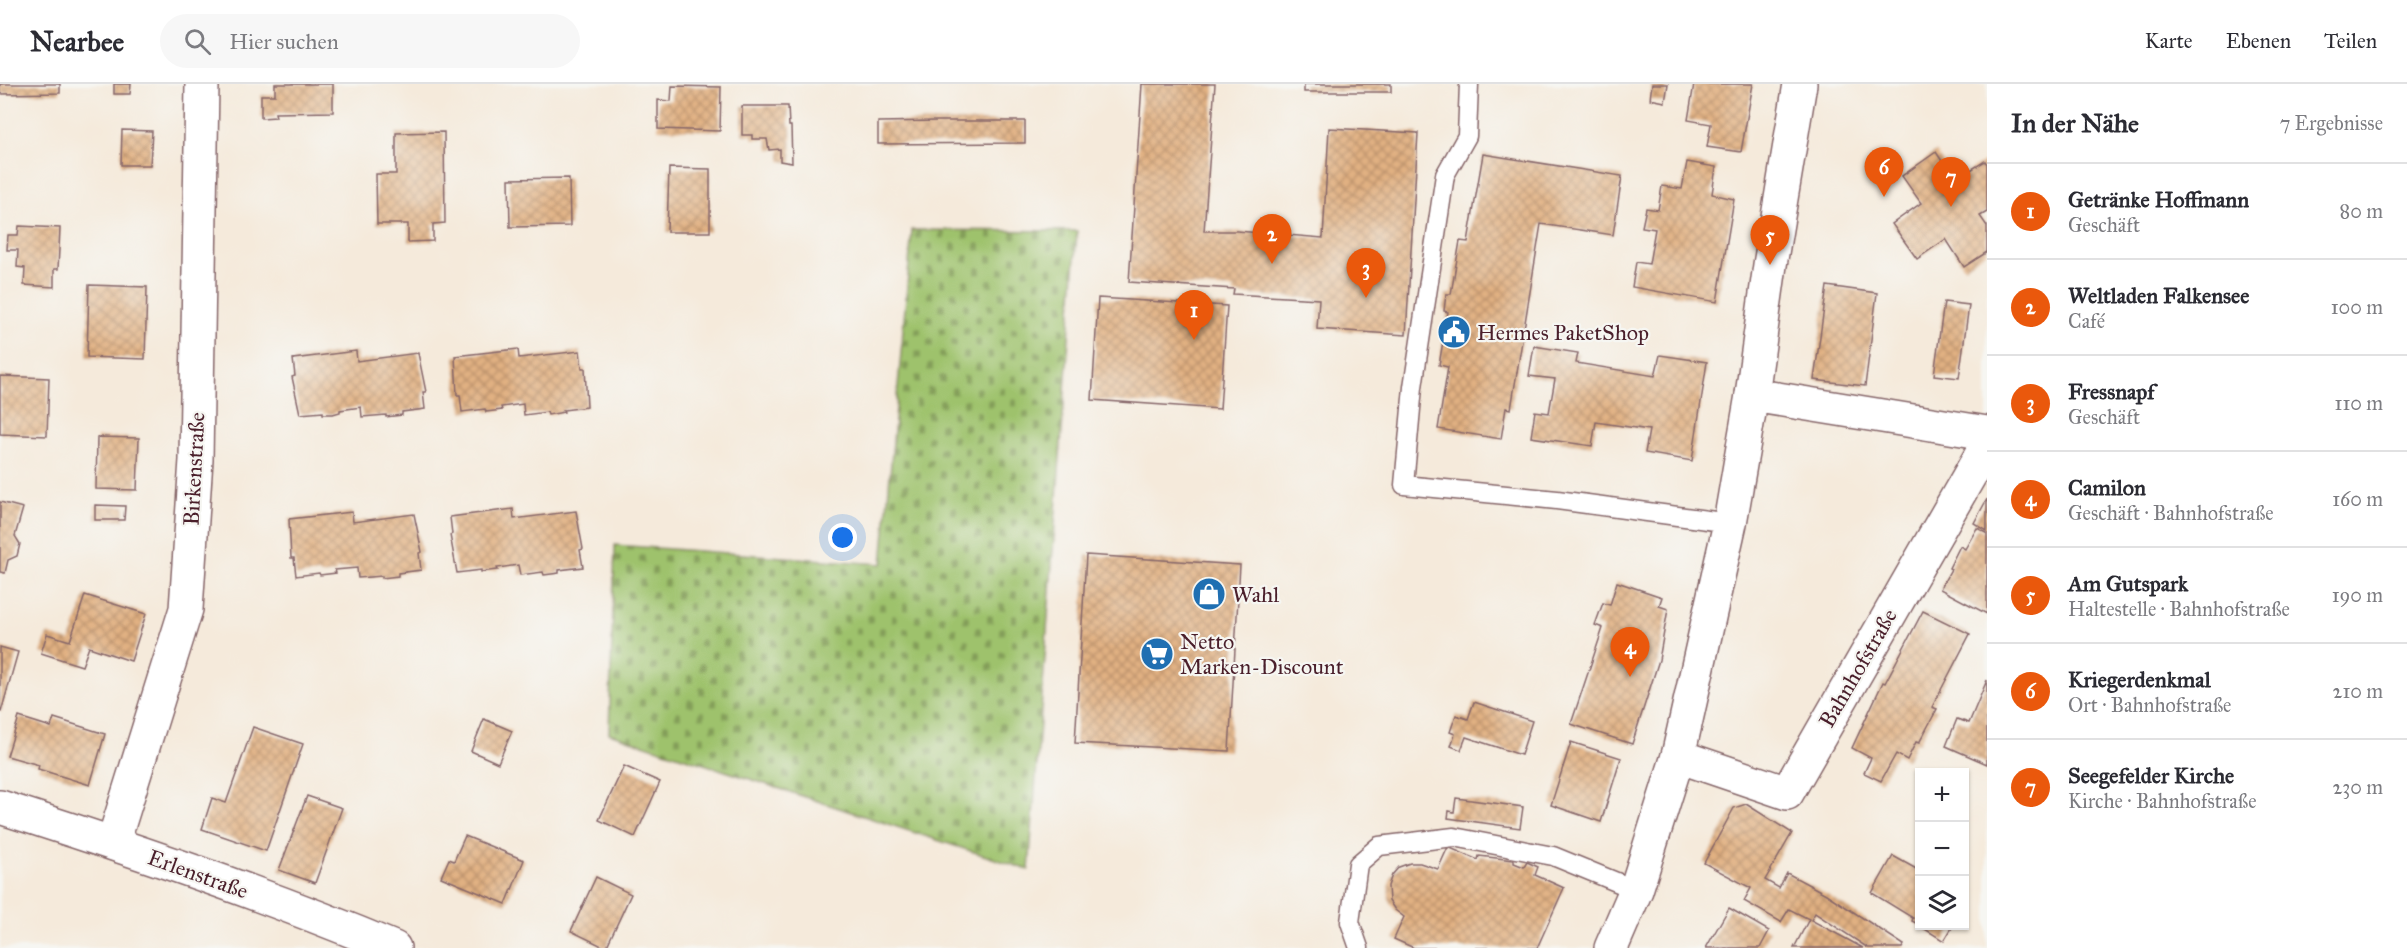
<!DOCTYPE html>
<html lang="de">
<meta charset="utf-8">
<style>
:root{--surface:#fff;--page:#f7f7f7;--text:#2b2b33;--muted:#7c7c81;--line:#e1e1e2;--accent:#ea580c}
body{margin:0;font-family:"IM FELL Great Primer",serif;background:var(--page);color:var(--text)}
.controls{position:absolute;right:18px;bottom:18px;display:grid;overflow:hidden;border-radius:0px;box-shadow:0 2px 4px #0004}
.controls button{width:54px;height:54px;display:grid;place-items:center;padding:0;border:0;border-bottom:2px solid var(--line);background:var(--surface);color:var(--text);font:30px sans-serif}
.you{position:absolute;left:843px;top:454px;width:21px;height:21px;margin:-15px;border:4px solid #fff;border-radius:50%;background:#1a73e8;box-shadow:0 0 0 9px #1a73e833}
.badge{display:grid;place-items:center;width:39px;height:39px;border-radius:50%;background:var(--accent);color:#fff;font-size:20px;font-weight:700}
.pin{position:absolute;translate:-50% -50px;filter:drop-shadow(0 2px 3px #0008)}
.pin::after{content:'';position:absolute;top:32px;width:21px;height:18px;background:inherit;clip-path:polygon(0 0,100% 0,50% 100%)}
.list{margin:0;padding:0;list-style:none}
h2{display:flex;justify-content:space-between;align-items:center;height:78px;margin:0;padding:0 24px;font-size:26px}
h2 small{font-size:20px;font-weight:400;color:var(--muted)}
.list li{display:grid;grid-template-columns:39px 1fr auto;gap:18px;align-items:center;box-sizing:border-box;height:96px;padding:0 24px;border-top:2px solid var(--line)}
.list b{display:block;font-size:22px;white-space:nowrap}
.list p{margin:0;font-size:20px;white-space:nowrap;color:var(--muted)}
.list em{font-size:20px;font-style:normal;color:var(--muted)}
.icon{flex:none;width:33px;height:33px;fill:none;stroke:currentColor;stroke-width:2;stroke-linecap:round;stroke-linejoin:round}
.map{position:relative;flex:none;width:1987px;height:864px;overflow:hidden}
header{display:flex;align-items:center;gap:36px;box-sizing:border-box;height:84px;padding:0 30px;background:var(--surface);border-bottom:2px solid var(--line)}
header strong{font-size:28px}
nav{display:flex;gap:33px;margin-inline-start:auto;font-size:21px}
.search{width:420px;height:54px;background:var(--page);display:flex;align-items:center;gap:15px;box-sizing:border-box;padding:0 21px;border-radius:33px;color:var(--muted);font-size:22px}
main{display:flex}
aside{flex:1;background:var(--surface)}
.map>svg:first-child{display:block}
</style>
<header>
<strong>Nearbee</strong>
<div class="search"><svg class="icon" aria-label="search" viewBox="0 0 24 24"><circle cx="10" cy="10" r="6"/><path d="M15 15l6 6"/></svg>Hier suchen</div>
<nav><a>Karte</a><a>Ebenen</a><a>Teilen</a></nav>
</header>
<main>
<div class="map">
<svg width="1987" height="864" viewBox="0 0 1987 864">
<defs>
<pattern id="cemetery-stones" width="16" height="16" patternUnits="userSpaceOnUse" patternTransform="scale(1.5)"><rect width="16" height="16" fill="#9ec26c"/><path d="M2 7V4a2 2 0 0 1 4 0v3zM10 15v-3a2 2 0 0 1 4 0v3z" fill="#839d59"/></pattern>
<pattern id="building-cross-hatch" width="8" height="8" patternUnits="userSpaceOnUse" patternTransform="scale(1.5)"><rect width="8" height="8" fill="#e1b182"/><path d="M0 0l8 8M0 8l8-8" fill="none" stroke="#b88f6b"/></pattern>
</defs>
<rect width="100%" height="100%" fill="#f6f6f2"/>
<filter id="ink" filterUnits="userSpaceOnUse"><feTurbulence type="fractalNoise" baseFrequency=".0167" numOctaves="2"/><feDisplacementMap in="SourceGraphic" scale="12" xChannelSelector="R" yChannelSelector="G"/><feConvolveMatrix kernelMatrix="1 2 1 2 8 2 1 2 1" color-interpolation-filters="sRGB"/></filter>
<filter id="wash" filterUnits="userSpaceOnUse"><feTurbulence type="fractalNoise" baseFrequency=".008" numOctaves="4" result="noise"/><feDisplacementMap in="SourceGraphic" scale="24" xChannelSelector="R" yChannelSelector="G"/><feGaussianBlur stdDeviation="1.35" result="paint"/><feColorMatrix in="noise" values="0 0 0 0 0 0 0 0 0 0 0 0 0 0 0 0 0 1.4 0 .05"/><feComposite in="paint" operator="in"/></filter>
<g filter="url(#wash)">
<rect width="100%" height="100%" fill="#f5eadb"/>
<path fill="url(#cemetery-stones)" stroke="#74704c" stroke-width="1.5" d="M912 146 1077 147 1029 786 609 649 615 461 882 480Z"/>
<g id="blocks">
<g fill="url(#building-cross-hatch)">
<path d="M0 0H60V9L0 10Z"/>
<path d="M114 0H131L130 10H114Z"/>
<path d="M275 0H333V28L275 29 276 33 261 34V11H275Z"/>
<path d="M1142 0H1215L1204 147H1237L1323 154 1329 44 1418 49 1406 251 1317 245 1319 215 1233 210 1234 205 1129 198Z"/>
<rect x="1304" y="0" width="87" height="8"/>
<path d="M1652 0H1668L1665 18 1650 15Z"/>
<path d="M1694 0H1753L1741 68 1707 63 1711 40 1688 36Z"/>
<path d="M672 2 721 3 720 47 658 45V16L671 17Z"/>
<path d="M742 22H788L789 42H791L792 79 780 77V65L769 66 767 55H752V51H742Z"/>
<path d="M937 37H1025V59L878 60V38Z"/>
<path d="M122 46 152 47 150 81H121Z"/>
<path d="M444 48 445 139 433 140V157L408 158V140H377L376 90H396V49Z"/>
<path d="M1936 68 1952 92 1958 88 1961 92 1985 77 1987 80V128L1980 132 1987 142V168L1964 183 1946 155 1917 175 1892 140 1921 119 1902 92Z"/>
<path d="M1483 70 1622 92 1613 151 1541 140 1511 325 1506 324 1501 355 1438 345 1448 283 1439 281 1448 228 1444 227 1446 210H1451L1460 157 1468 158Z"/>
<path d="M1687 78 1716 83 1712 110 1734 115 1717 218 1632 203 1636 178 1649 180 1655 145 1642 143 1646 124 1658 126 1662 102 1682 105Z"/>
<path d="M669 84 710 85V148H667Z"/>
<path d="M569 94 570 142 510 143 509 95Z"/>
<path d="M19 142 60 144 58 185H54V203L24 201 25 184 17 183 18 166H7L8 151H18Z"/>
<path d="M89 201 147 203 145 275 87 273Z"/>
<path d="M1827 202 1877 209 1865 302 1814 296Z"/>
<path d="M1098 214 1227 222 1220 325 1092 316Z"/>
<path d="M1944 218 1969 221 1959 294 1934 291Z"/>
<path d="M1534 262 1578 269 1576 279 1655 292 1660 271 1707 278 1692 377 1645 369 1649 346 1596 338 1592 362 1531 353 1535 327 1549 329 1555 295 1529 292Z"/>
<path d="M518 265 519 274 580 267 582 284H585L587 323 563 326 564 328 548 331 547 328 524 331 523 320 501 323 502 326 486 328 485 325 462 328 460 311H457L455 272Z"/>
<path d="M356 267 357 277 418 269 426 308H423L425 325 402 328V331L386 333V331L362 333 361 323 340 326V328L333 330H323V328L300 330 292 293 295 292 293 275Z"/>
<path d="M0 292 49 294 47 352 0 350Z"/>
<path d="M97 353 139 354 137 406 96 405Z"/>
<path d="M1987 415V447L1974 439Z"/>
<path d="M0 418 23 424 15 452 20 460 17 472 8 476 5 489 0 488Z"/>
<path d="M95 421 125 422 124 436H95Z"/>
<path d="M513 425 514 435 576 427 583 465 580 466 583 483 559 486V489L544 491 543 488 520 491 518 481 497 484 498 486 481 488V486L457 489 450 451 452 450 450 433Z"/>
<path d="M352 428 353 438 414 430 422 468 419 469 421 486 398 489V492L382 494V492L358 494 357 484 335 486 336 489 320 491 319 489 296 492 294 474H291L289 435Z"/>
<path d="M1977 444 1987 449V530L1940 505 1951 485 1949 484 1960 462 1965 465Z"/>
<path d="M1086 471 1240 481 1229 667 1075 659Z"/>
<path d="M1617 498 1662 513 1659 522 1668 525 1659 576 1632 660 1571 640 1603 544 1595 541 1603 519 1610 521Z"/>
<path d="M85 511 146 530 131 577 89 563 82 582 41 569 47 550 70 557Z"/>
<path d="M1923 527 1970 550 1932 623 1937 625 1919 659 1916 658 1907 676 1896 670 1881 697 1864 689 1871 674 1852 664 1883 598 1885 599Z"/>
<path d="M0 563 18 568 1 628H0Z"/>
<path d="M1987 596V680L1946 662 1957 635 1969 639Z"/>
<path d="M1474 618 1532 637 1521 671 1466 653 1461 666 1451 662 1455 650 1450 648 1456 631 1468 635Z"/>
<path d="M19 633 51 643 54 634 105 650 90 701 38 685 39 681 7 672Z"/>
<path d="M484 635 512 647 498 679 471 667Z"/>
<path d="M253 643 303 660 266 767 202 745 212 714 226 719Z"/>
<path d="M1571 658 1621 674 1601 738 1551 721Z"/>
<path d="M624 682 660 698 635 753 599 736Z"/>
<path d="M307 712 342 724 315 799 279 786Z"/>
<path d="M1456 714 1523 723 1520 744 1448 734 1449 727 1454 728Z"/>
<path d="M1746 720 1792 749 1765 796 1779 804 1787 789 1826 810 1904 861 1902 864H1868L1815 829 1811 836 1863 864H1794L1809 835 1789 825 1781 838 1744 817 1751 804 1704 779 1734 724Z"/>
<path d="M465 752 524 776 506 820 441 793 449 775 454 777Z"/>
<path d="M1448 763 1478 776 1479 772 1514 776V779L1524 783 1527 778 1538 783 1535 791 1564 804 1537 864H1414L1394 855 1404 833 1395 826 1389 817 1388 802 1392 791 1399 783 1410 779H1420L1438 785Z"/>
<path d="M1893 772 1920 787V841L1912 837 1913 834 1872 809Z"/>
<path d="M596 793 631 810 606 864 571 847Z"/>
<path d="M1729 824 1769 847 1760 864H1706Z"/>
<path d="M1920 842H1953L1944 857Z"/>
</g>
</g>
</g>
<g filter="url(#ink)">
<use href="#blocks" fill-opacity="0" stroke="#866669" stroke-width="1.5"/>
<g fill="none" stroke-linecap="round" stroke-linejoin="round">
<defs>
<g id="service">
<path d="M1469 0 1467 52 1445 91 1413 303 1404 401 1557 416 1730 439"/>
<path d="M1359 864 1350 838 1358 780 1379 762 1454 753 1553 772 1636 806"/>
</g>
<g id="minor">
<path d="M1752 311 1987 349"/>
<path d="M1678 672 1787 709 1987 361"/>
<path d="M0 723C133 765 265 810 394 864"/>
<path d="M113 759 186 525 196 376 202 0"/>
</g>
<path id="tertiary" d="M1611 864 1636 806 1678 672 1730 439 1752 311 1770 181 1800 0"/>
</defs>
<use href="#service" stroke="#866669" stroke-width="21"/>
<use href="#minor" stroke="#866669" stroke-width="36"/>
<use href="#tertiary" stroke="#866669" stroke-width="36"/>
<use href="#service" stroke="#fff" stroke-width="18"/>
<use href="#minor" stroke="#fff" stroke-width="33"/>
<use href="#tertiary" stroke="#fff" stroke-width="33"/>
</g>
</g>
<defs>
<symbol id="civic-disc" viewBox="-11 -11 22 22"><circle r="9.5" fill="#1f6fb2" stroke="#f6f6f2"/><path d="M-.6-6.5H3V-4.5H.6V-3L4-1V1h2V6H-6V1h2V-1L-.6-3ZM-1.2 2.5V6h2.4V2.5Z" fill="#fff"/></symbol>
<symbol id="shop-disc" viewBox="-11 -11 22 22"><circle r="9.5" fill="#1f6fb2" stroke="#f6f6f2"/><path d="M-5-2.5h2.3a2.7 3.5 0 0 1 5.4 0H5L5.5 6h-11ZM-1.5-2.5h3a1.5 2.3 0 0 0-3 0Z" fill="#fff"/></symbol>
<symbol id="supermarket-disc" viewBox="-11 -11 22 22"><circle r="9.5" fill="#1f6fb2" stroke="#f6f6f2"/><path d="M-6-5.5h2.5l.6 2H6L4.5 2H-2.5L-4.4-4H-6ZM-1.5 3.2a1.3 1.3 0 1 0 .1 0ZM3 3.2a1.3 1.3 0 1 0 .1 0Z" fill="#fff"/></symbol>
</defs>
<g fill-rule="evenodd">
<use href="#civic-disc" x="1435" y="229" width="38" height="38"/>
<use href="#shop-disc" x="1190" y="491" width="38" height="38"/>
<use href="#supermarket-disc" x="1138" y="551" width="38" height="38"/>
</g>
<g text-anchor="middle" dominant-baseline="central" stroke-width="4.5" stroke-linejoin="round" paint-order="stroke">
<g font-size="22" fill="#4a1f2b" stroke="#f6f6f2" text-anchor="start">
<text x="1477" y="248">Hermes PaketShop</text>
<text x="1232" y="510">Wahl</text>
<text x="1180" y="557">Netto<tspan x="1180" dy="25">Marken-Discount</tspan></text>
</g>
<g font-size="22" fill="#4a1f2b" stroke="#f6f6f2">
<text transform="translate(194 385) rotate(-87)">Birkenstraße</text>
<text transform="translate(1858 584) rotate(-60)">Bahnhofstraße</text>
<text transform="translate(198 790) rotate(20)">Erlenstraße</text>
</g>
</g>
</svg>
<div class="controls">
<button>+</button>
<button>−</button>
<button><svg class="icon" aria-label="layers" viewBox="0 0 24 24"><path d="M12 4l9 5-9 5-9-5zM3 14l9 5 9-5"/></svg></button>
</div>
<div class="you"></div>
<div class="pin badge" style="left:1194px;top:256px">1</div>
<div class="pin badge" style="left:1272px;top:180px">2</div>
<div class="pin badge" style="left:1366px;top:214px">3</div>
<div class="pin badge" style="left:1630px;top:593px">4</div>
<div class="pin badge" style="left:1770px;top:181px">5</div>
<div class="pin badge" style="left:1884px;top:113px">6</div>
<div class="pin badge" style="left:1951px;top:123px">7</div>
</div>
<aside>
<h2>In der Nähe<small>7 Ergebnisse</small></h2>
<ul class="list">
<li><span class="badge">1</span><div><b>Getränke Hoffmann</b><p>Geschäft</p></div><em>80 m</em></li>
<li><span class="badge">2</span><div><b>Weltladen Falkensee</b><p>Café</p></div><em>100 m</em></li>
<li><span class="badge">3</span><div><b>Fressnapf</b><p>Geschäft</p></div><em>110 m</em></li>
<li><span class="badge">4</span><div><b>Camilon</b><p>Geschäft · Bahnhofstraße</p></div><em>160 m</em></li>
<li><span class="badge">5</span><div><b>Am Gutspark</b><p>Haltestelle · Bahnhofstraße</p></div><em>190 m</em></li>
<li><span class="badge">6</span><div><b>Kriegerdenkmal</b><p>Ort · Bahnhofstraße</p></div><em>210 m</em></li>
<li><span class="badge">7</span><div><b>Seegefelder Kirche</b><p>Kirche · Bahnhofstraße</p></div><em>230 m</em></li>
</ul>
</aside>
</main>
